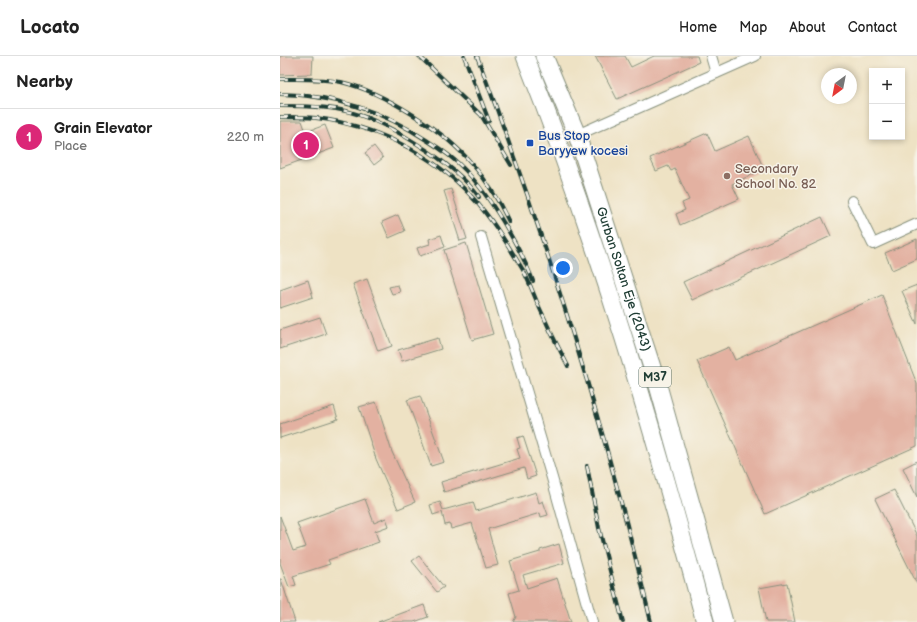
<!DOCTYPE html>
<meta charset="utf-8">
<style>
:root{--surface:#fff;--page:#f2f2f2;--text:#222;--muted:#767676;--line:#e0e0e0;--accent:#db2777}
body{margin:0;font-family:"Balsamiq Sans",sans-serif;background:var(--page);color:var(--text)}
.controls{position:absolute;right:12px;top:12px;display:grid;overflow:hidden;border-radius:0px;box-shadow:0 2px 6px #0003}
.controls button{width:36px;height:36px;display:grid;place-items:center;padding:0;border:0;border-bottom:1px solid var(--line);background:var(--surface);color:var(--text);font:20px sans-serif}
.compass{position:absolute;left:541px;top:12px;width:36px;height:36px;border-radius:50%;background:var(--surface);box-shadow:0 2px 6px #0003;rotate:212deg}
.you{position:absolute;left:283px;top:212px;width:14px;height:14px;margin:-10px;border:3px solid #fff;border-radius:50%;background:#1a73e8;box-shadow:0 0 0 6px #1a73e833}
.badge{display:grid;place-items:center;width:26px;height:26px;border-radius:50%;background:var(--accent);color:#fff;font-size:13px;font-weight:700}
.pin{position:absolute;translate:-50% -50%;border:2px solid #fff;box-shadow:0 1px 4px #0006}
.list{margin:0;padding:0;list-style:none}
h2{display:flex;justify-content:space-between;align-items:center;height:52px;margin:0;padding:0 16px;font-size:17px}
h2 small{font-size:13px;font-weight:400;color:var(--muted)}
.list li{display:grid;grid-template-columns:26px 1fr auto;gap:12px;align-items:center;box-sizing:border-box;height:56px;padding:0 16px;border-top:1px solid var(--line)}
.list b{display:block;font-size:15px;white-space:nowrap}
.list p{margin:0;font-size:13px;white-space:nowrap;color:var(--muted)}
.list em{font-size:13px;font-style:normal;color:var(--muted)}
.map{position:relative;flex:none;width:637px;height:566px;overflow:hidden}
header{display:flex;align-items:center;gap:24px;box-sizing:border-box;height:56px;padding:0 20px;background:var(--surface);border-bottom:1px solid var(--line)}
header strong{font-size:19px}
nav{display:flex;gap:22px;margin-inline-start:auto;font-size:14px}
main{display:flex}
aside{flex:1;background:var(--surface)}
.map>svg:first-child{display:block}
</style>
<header>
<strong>Locato</strong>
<nav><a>Home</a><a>Map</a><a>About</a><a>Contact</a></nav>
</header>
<main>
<aside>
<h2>Nearby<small></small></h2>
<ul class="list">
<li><span class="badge">1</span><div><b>Grain Elevator</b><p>Place</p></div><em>220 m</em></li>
</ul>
</aside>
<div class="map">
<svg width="637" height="566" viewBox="0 0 637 566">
<rect width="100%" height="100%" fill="#f7f3e8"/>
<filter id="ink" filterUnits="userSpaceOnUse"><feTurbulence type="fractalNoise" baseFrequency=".025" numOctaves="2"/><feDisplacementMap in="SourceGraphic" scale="8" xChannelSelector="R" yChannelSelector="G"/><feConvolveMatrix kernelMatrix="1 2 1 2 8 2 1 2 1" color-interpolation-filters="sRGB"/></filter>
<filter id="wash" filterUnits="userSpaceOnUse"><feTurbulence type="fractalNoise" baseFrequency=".012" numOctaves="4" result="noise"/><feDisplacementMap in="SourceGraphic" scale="16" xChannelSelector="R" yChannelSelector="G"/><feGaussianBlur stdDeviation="0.9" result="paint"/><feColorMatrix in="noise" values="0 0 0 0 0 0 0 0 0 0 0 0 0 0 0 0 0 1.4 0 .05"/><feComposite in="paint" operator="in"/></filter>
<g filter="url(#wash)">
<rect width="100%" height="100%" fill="#eee2c4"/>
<g id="blocks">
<g fill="#e3b1a1">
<path d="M0 0H33L32 18 0 19Z"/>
<path d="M315 0H345L351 11 374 0H417L419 6 337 43Z"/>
<path d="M0 65H22L26 76 45 69 54 92 0 112Z"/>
<path d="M427 77 435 95 469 80 484 113 452 128 459 143 400 169 396 158 405 154 402 147 409 144 395 113 391 115 388 110 376 115 370 102Z"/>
<path d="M94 90 103 102 94 109 85 97Z"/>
<path d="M171 133 187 183 180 185 164 135Z"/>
<path d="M118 159 125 175 109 182 102 166Z"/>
<path d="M542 161 551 180 412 244 403 226Z"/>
<path d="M161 179 165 191 140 200 137 192 150 188 149 183Z"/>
<path d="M637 183V203L612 214 605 197Z"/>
<path d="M186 187 213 278 192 284 164 194Z"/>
<path d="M87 223 112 290 98 295 73 228Z"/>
<path d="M28 224 33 241 0 252V234Z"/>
<path d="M118 229 120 236 112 238 109 231Z"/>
<path d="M637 229V268L622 235Z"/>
<path d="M602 239 637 328V390L485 458 417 305 449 291 455 304Z"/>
<path d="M40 261 46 278 0 293V274Z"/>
<path d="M158 282 161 293 122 305 118 294Z"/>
<path d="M140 340 164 406 151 410 127 344Z"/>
<path d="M96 346 112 396 135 446 118 453 96 403 79 351Z"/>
<path d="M54 350 58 363 0 382V368Z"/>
<path d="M243 380 256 420 247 423 244 412 164 436 161 426 240 402 237 393 240 392 237 382Z"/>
<path d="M637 405V441L623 412Z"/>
<path d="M614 434 637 480V528L595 443Z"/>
<path d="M256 436 259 447 263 445 268 459 261 461 260 457 208 473 218 509 206 512 192 467 171 473 170 468 165 469 162 456 153 459 150 449 160 446 163 454 193 446 196 455Z"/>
<path d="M85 443 94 467 106 462 109 470 95 475 99 486 48 504 50 508 13 520 16 529 9 531 0 507V460L13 495 26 491 17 467Z"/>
<path d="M279 488 284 507 243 519 247 532 277 522 291 566H233L236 561 229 537 239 534 230 505 260 496V494Z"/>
<path d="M139 500 164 531 157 536 132 505Z"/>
<path d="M0 523H1L15 566H0Z"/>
<path d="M507 527 515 566H486L479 532Z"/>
<path d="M144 549 148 561 134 566H98Z"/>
</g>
</g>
</g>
<g filter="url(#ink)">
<use href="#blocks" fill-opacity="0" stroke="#86907c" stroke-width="1"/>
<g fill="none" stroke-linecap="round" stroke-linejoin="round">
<defs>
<g id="street">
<path d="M431 0 436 17"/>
<path d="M297 79 475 0"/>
<path d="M572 145 593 188 637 168"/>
<path d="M201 181 272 422 312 566"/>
</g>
<g id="highway">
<path d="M245 0C318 184 374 375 425 566"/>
<path id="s1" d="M264 0 297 79 379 333 444 566"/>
</g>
</defs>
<use href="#street" stroke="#86907c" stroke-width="12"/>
<use href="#highway" stroke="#86907c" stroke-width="19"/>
<use href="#street" stroke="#fff" stroke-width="10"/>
<use href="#highway" stroke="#fff" stroke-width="17"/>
<defs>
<g id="rail">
<path d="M139 0 201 59 231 109"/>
<path d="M184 0 209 65"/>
<path d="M197 0C267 184 326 374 371 566"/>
<path d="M0 23C20 23 41 22 61 26 104 36 165 75 193 109 208 126 219 145 229 166"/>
<path d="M0 38C54 39 103 55 148 85 161 93 175 103 186 115 203 133 217 155 229 176 238 192 247 208 253 225"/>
<path d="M0 50C20 50 42 50 61 54 103 62 174 106 199 141"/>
<path d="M0 61C12 61 25 61 36 62 93 69 152 97 191 140 211 161 228 189 243 214 251 229 256 246 264 261 271 278 280 294 288 310"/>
<path d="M307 410 319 472 343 566"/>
</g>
</defs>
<use href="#rail" stroke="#1f3d34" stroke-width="4"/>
<use href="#rail" stroke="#f7f3e8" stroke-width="2.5" stroke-dasharray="8" stroke-linecap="butt"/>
</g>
</g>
<rect fill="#1a4fb4" stroke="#f7f3e8" stroke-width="1.5" x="246" y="83" width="8" height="8" rx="2"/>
<circle fill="#8d6e63" stroke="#f7f3e8" stroke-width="1.5" cx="447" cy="120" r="4"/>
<g text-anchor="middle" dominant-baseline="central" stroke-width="3" stroke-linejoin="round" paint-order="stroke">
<rect fill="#f7f3e8" stroke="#60746a" stroke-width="1" x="359" y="311" width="32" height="20" rx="3"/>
<g font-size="12" font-weight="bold" fill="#1f3d34">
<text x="375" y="321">M37</text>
</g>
<g font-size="13" fill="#164399" stroke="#f7f3e8" text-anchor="start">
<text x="258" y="80">Bus Stop<tspan x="258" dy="15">Baryyew kocesi</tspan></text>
</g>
<g font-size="13" fill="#785e54" stroke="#f7f3e8" text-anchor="start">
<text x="455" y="113">Secondary<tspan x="455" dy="15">School No. 82</tspan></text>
</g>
<g font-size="13" fill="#1f3d34" stroke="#f7f3e8">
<text stroke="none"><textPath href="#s1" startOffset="237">Gurban Soltan Eje (2043)</textPath></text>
</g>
</g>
</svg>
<div class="controls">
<button>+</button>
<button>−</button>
</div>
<svg class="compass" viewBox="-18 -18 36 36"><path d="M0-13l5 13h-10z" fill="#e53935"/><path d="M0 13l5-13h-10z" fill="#767676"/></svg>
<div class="you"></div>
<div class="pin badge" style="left:26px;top:89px">1</div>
</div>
</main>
